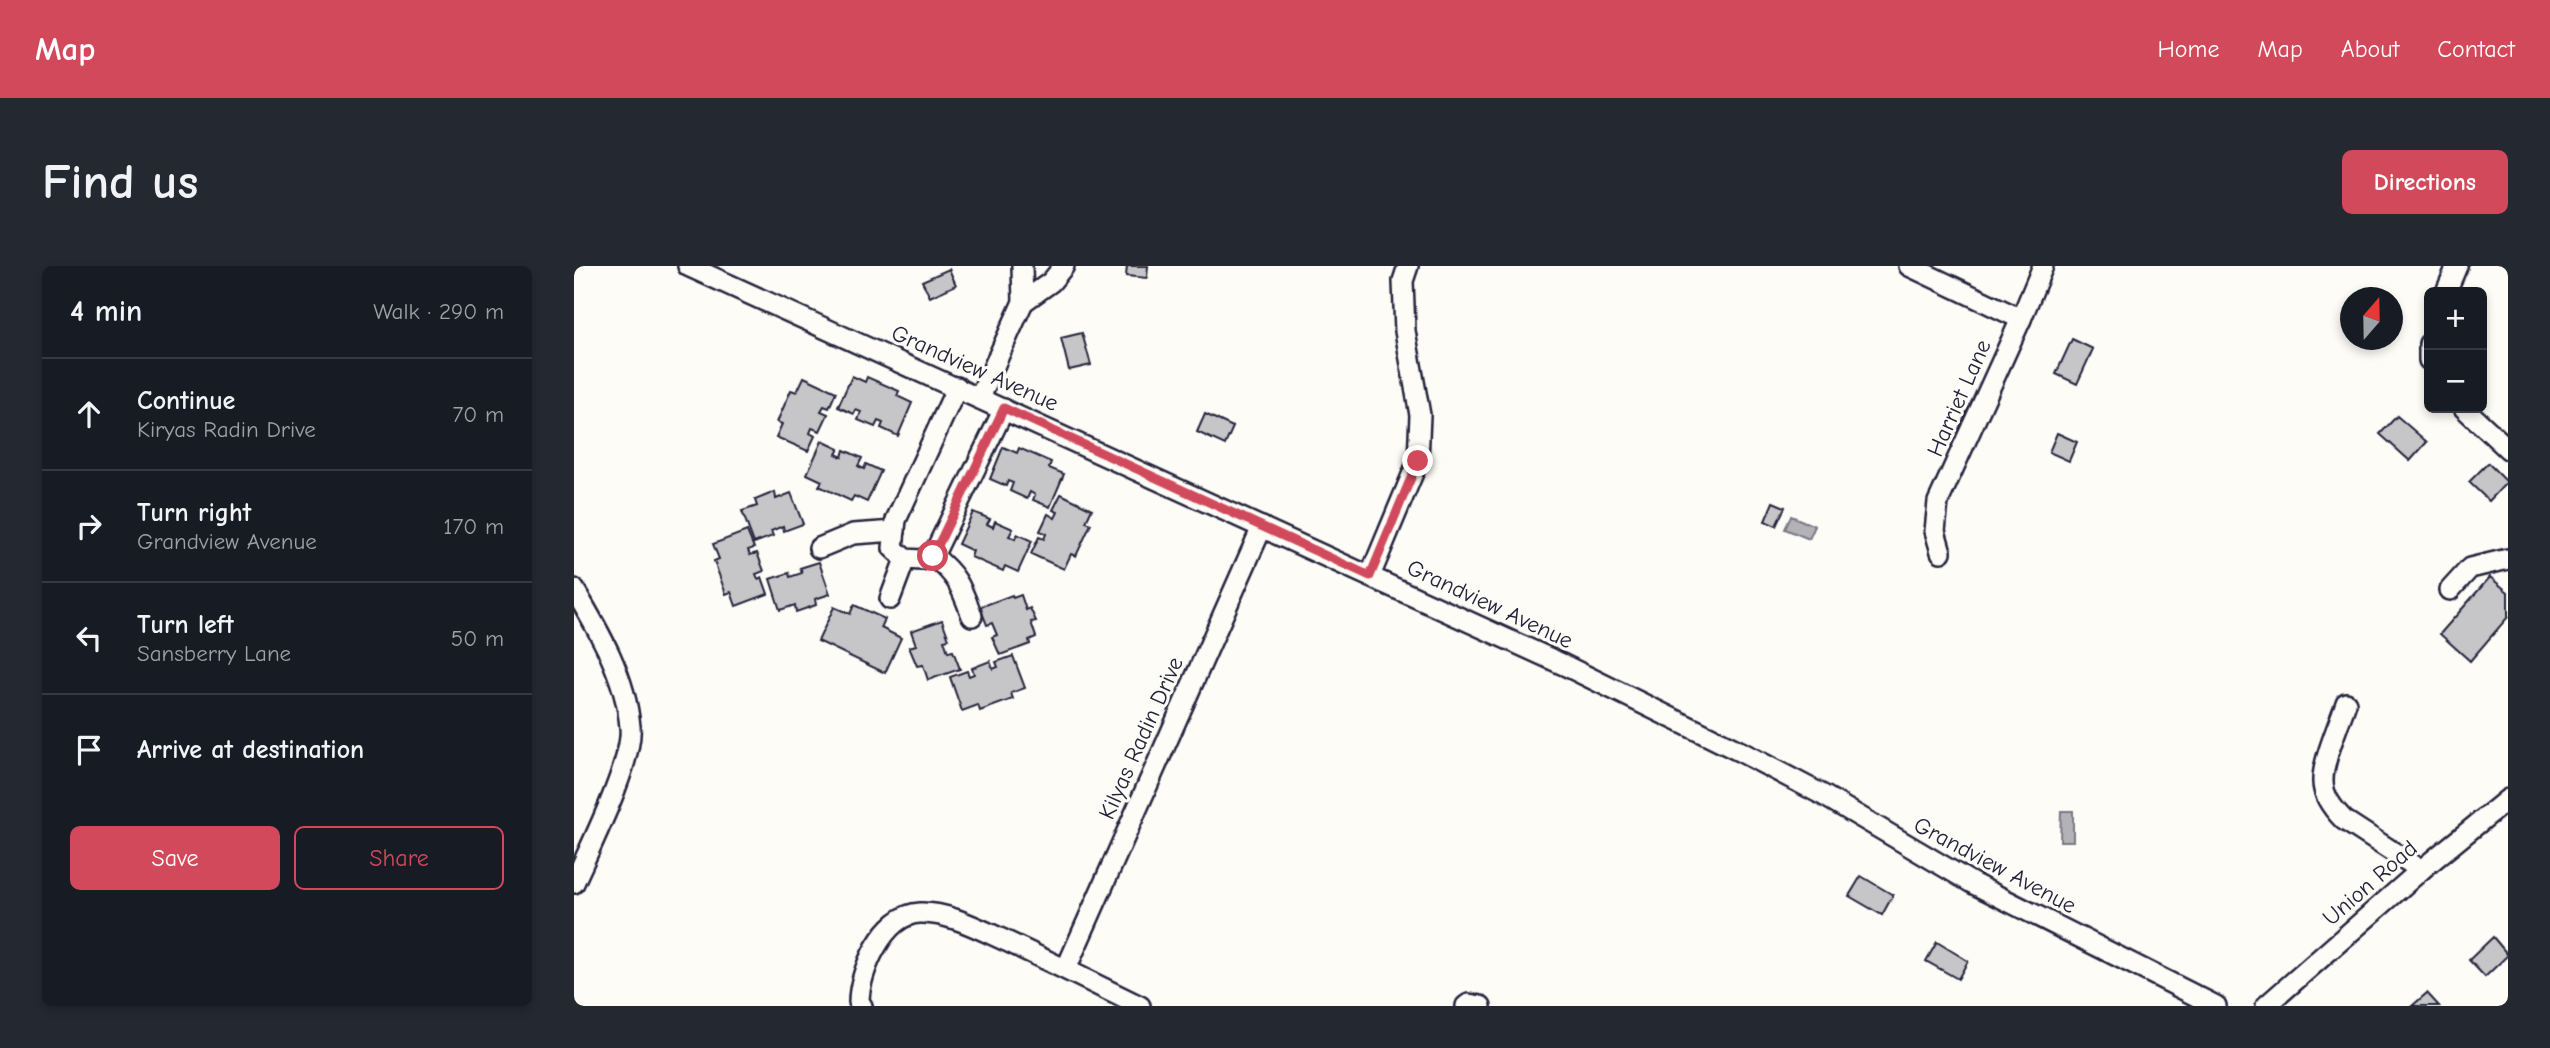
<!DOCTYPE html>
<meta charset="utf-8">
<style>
:root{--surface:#171b24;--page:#242831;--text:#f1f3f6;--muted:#9ea1a6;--line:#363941;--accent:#d1495b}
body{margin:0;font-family:"Comic Neue",sans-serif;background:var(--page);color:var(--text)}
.controls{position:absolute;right:21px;top:21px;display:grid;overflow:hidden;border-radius:10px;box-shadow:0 4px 10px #0003}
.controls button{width:63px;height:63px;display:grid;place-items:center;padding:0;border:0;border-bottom:2px solid var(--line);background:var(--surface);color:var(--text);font:35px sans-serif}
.compass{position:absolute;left:1766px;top:21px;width:63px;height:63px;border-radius:50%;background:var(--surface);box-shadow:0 4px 10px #0003;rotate:20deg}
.stop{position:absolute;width:21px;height:21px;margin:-16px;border:5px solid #d1495b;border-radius:50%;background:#fff}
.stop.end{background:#d1495b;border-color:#fff;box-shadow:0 2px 7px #0008}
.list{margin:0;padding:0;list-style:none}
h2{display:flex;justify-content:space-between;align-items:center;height:91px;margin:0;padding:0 28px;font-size:30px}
h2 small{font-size:23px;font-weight:400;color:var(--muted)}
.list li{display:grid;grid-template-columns:46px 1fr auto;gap:21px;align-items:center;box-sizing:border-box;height:112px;padding:0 28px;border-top:2px solid var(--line)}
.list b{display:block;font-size:26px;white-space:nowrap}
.list p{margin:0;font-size:23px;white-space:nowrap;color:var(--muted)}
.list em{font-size:23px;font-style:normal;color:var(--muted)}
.actions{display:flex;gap:14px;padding:21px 28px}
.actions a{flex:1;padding:16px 0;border:2px solid var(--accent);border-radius:10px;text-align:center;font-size:24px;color:var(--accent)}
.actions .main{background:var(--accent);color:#fff}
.icon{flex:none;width:38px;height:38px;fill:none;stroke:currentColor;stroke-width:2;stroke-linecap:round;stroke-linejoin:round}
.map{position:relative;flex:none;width:1934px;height:740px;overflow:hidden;border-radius:10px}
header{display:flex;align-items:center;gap:42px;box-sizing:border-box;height:98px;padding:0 35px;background:var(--accent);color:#fff}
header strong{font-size:33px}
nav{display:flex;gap:38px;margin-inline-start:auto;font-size:24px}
.intro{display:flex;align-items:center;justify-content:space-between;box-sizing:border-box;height:168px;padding:0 42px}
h1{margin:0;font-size:49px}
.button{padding:18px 32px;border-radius:10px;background:var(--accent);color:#fff;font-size:24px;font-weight:700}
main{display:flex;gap:42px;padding:0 42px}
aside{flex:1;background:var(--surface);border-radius:10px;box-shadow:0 4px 10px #0003}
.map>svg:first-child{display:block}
</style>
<header>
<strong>Map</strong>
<nav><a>Home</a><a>Map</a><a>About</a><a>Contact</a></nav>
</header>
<div class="intro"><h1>Find us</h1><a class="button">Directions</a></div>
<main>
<aside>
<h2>4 min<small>Walk · 290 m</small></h2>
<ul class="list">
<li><svg class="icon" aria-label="ahead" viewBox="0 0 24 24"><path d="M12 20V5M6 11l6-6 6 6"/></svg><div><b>Continue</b><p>Kiryas Radin Drive</p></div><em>70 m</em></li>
<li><svg class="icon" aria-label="right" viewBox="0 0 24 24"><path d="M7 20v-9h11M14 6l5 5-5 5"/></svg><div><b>Turn right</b><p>Grandview Avenue</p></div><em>170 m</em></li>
<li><svg class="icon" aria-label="left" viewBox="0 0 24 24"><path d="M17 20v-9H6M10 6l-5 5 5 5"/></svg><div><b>Turn left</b><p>Sansberry Lane</p></div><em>50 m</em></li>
<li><svg class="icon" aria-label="arrive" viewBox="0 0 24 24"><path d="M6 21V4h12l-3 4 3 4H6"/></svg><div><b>Arrive at destination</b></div></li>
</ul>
<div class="actions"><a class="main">Save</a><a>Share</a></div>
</aside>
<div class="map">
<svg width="1934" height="740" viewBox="0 0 1934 740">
<rect width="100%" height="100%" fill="#fdfcf7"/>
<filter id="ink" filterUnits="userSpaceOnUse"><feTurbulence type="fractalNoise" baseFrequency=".0143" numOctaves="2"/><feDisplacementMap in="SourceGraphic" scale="14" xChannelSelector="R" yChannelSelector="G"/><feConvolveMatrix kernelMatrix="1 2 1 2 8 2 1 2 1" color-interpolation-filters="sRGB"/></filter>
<g filter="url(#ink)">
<g fill="#b2b2b7" stroke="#787885" stroke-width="2">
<path d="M1217 250 1241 260 1235 273 1211 263Z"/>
<path d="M1487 545H1499V575H1486Z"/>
</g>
<g fill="#c6c6c8" stroke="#22223b" stroke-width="2">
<path d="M553 0H574L573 12 552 10Z"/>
<path d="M375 3 382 19 356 31 348 15Z"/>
<path d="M508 67 517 99 495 104 487 72Z"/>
<path d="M1498 73 1519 83 1503 118 1482 108Z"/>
<path d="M278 110 291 116 293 111 325 125 323 130 338 137 324 170 307 162 309 157 304 155 301 161 284 154 287 146 282 144 280 148 264 141Z"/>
<path d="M230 111 262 126 255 142 250 140 247 145 254 148 246 165 238 162 236 167 241 170 234 185 202 171 208 158 203 156 217 124 223 126Z"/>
<path d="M631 148 659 161 651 179 623 166Z"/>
<path d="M1823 150 1853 176 1836 195 1806 168Z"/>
<path d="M1483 167 1503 176 1495 195 1475 186Z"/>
<path d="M248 175 265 183 262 188 268 191 270 184 288 192 284 200 290 203 292 198 307 205 293 236 280 230 277 235 245 220 248 215 233 208Z"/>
<path d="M429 181 443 187 445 182 477 196 475 202 490 208 476 241 459 234 461 229 456 226 453 233 436 225 439 217 434 215 432 220 416 213Z"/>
<path d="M1914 197 1933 216 1915 235 1895 216Z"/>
<path d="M201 226 202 233 217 227 229 258 210 265 209 260 197 265 199 270 180 277 168 245 183 240 181 234Z"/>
<path d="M487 228 518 243 512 256 517 258 502 290 497 288 490 303 457 288 465 271 470 273 472 268 466 265 474 248 481 252 484 246 479 244Z"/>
<path d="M1199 236 1211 241 1202 260 1191 255Z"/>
<path d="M399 246 416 253 413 258 419 261 421 255 439 263 435 270 441 273 443 268 458 275 444 306 431 300 429 305 397 291 399 285 384 278Z"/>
<path d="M173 265 180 282 174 284 176 289 183 287 190 305 182 308 184 313 188 311 194 328 162 340 157 326 152 328 140 295 145 293 139 278Z"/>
<path d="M245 296 256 328 241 333 242 339 222 346 221 339 206 344 196 313 215 307 216 311 228 307 226 302Z"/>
<path d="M1916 311 1934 326V351L1896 395 1866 368Z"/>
<path d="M438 329 439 332 447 329 452 344 456 342 462 355 457 356 462 371 455 374 456 378 426 389 418 371 423 369 418 357 413 359 406 341Z"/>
<path d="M280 339 311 353 307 362 327 372 311 407 244 375 260 341 276 348Z"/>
<path d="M368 354 375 373 370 374 374 386 379 385 386 403 354 414 349 399 343 400 335 381 342 379 337 365Z"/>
<path d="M439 390 451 422 437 427 439 433 406 445 404 439 388 445 376 411 393 405 395 410 400 408 398 402 416 395 419 403 424 401 422 396Z"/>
<path d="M1287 610 1319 629 1308 649 1275 630Z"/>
<path d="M1919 671 1934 689 1911 711 1895 694Z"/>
<path d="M1363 676 1394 695 1384 713 1352 695Z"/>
<path d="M1853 727 1865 740H1838Z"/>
</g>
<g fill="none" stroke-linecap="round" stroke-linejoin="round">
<defs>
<g id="minor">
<path d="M114 0 990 399 1169 487 1249 529 1398 617 1642 740"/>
<path d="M1335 0 1447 53"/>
<path d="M1872 26 1883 0"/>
<path d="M449 36 477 16 490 0"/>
<path d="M1855 78V94"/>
<path d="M383 121 322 254 319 282 331 293 347 294 359 290 430 143"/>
<path d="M406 131 449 36 448 0"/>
<path d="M1890 142 1934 183"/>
<path d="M245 282 279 268 321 265"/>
<path d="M1367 286 1361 265 1364 236 1447 53 1469 0"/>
<path d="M359 290C384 310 387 321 398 350"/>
<path d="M796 310 844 195 846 149 831 65 829 15 834 0"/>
<path d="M0 323C25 365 52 411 56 461 60 494 15 583 0 617"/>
<path d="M1876 324 1896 302 1934 293"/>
<path d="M316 333 331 293"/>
<path d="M1772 437C1765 458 1748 496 1749 516 1749 531 1760 544 1770 554L1847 604"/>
<path d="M492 703 688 261"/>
<path d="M288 740 285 736C285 706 310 648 346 647 375 646 407 664 432 675 477 696 521 718 566 740"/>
<path d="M892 740 895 738 907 740"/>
<path d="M1692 740 1847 604 1934 533"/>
</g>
</defs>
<use href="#minor" stroke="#22223b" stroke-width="24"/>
<use href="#minor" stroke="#fdfcf7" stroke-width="19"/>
</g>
</g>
<g fill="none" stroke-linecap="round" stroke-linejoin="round" filter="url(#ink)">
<path stroke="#d1495b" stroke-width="9" d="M359 290 430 142 796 310 844 195"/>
</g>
<g text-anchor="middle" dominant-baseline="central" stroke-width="6" stroke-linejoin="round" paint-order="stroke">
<g font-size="23" fill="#22223b" stroke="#fdfcf7">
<text transform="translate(401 102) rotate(24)">Grandview Avenue</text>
<text transform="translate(1385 132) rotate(-66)">Harriet Lane</text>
<text transform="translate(916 338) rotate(25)">Grandview Avenue</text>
<text transform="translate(567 472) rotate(-66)">Kilyas Radin Drive</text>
<text transform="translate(1421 599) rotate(28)">Grandview Avenue</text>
<text transform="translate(1796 617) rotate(-41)">Union Road</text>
</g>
</g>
</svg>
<div class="controls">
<button>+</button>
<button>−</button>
</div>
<svg class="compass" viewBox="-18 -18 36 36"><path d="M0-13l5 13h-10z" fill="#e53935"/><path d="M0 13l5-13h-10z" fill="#9ea1a6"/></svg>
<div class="stop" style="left:359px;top:290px"></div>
<div class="stop end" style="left:844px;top:195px"></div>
</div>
</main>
